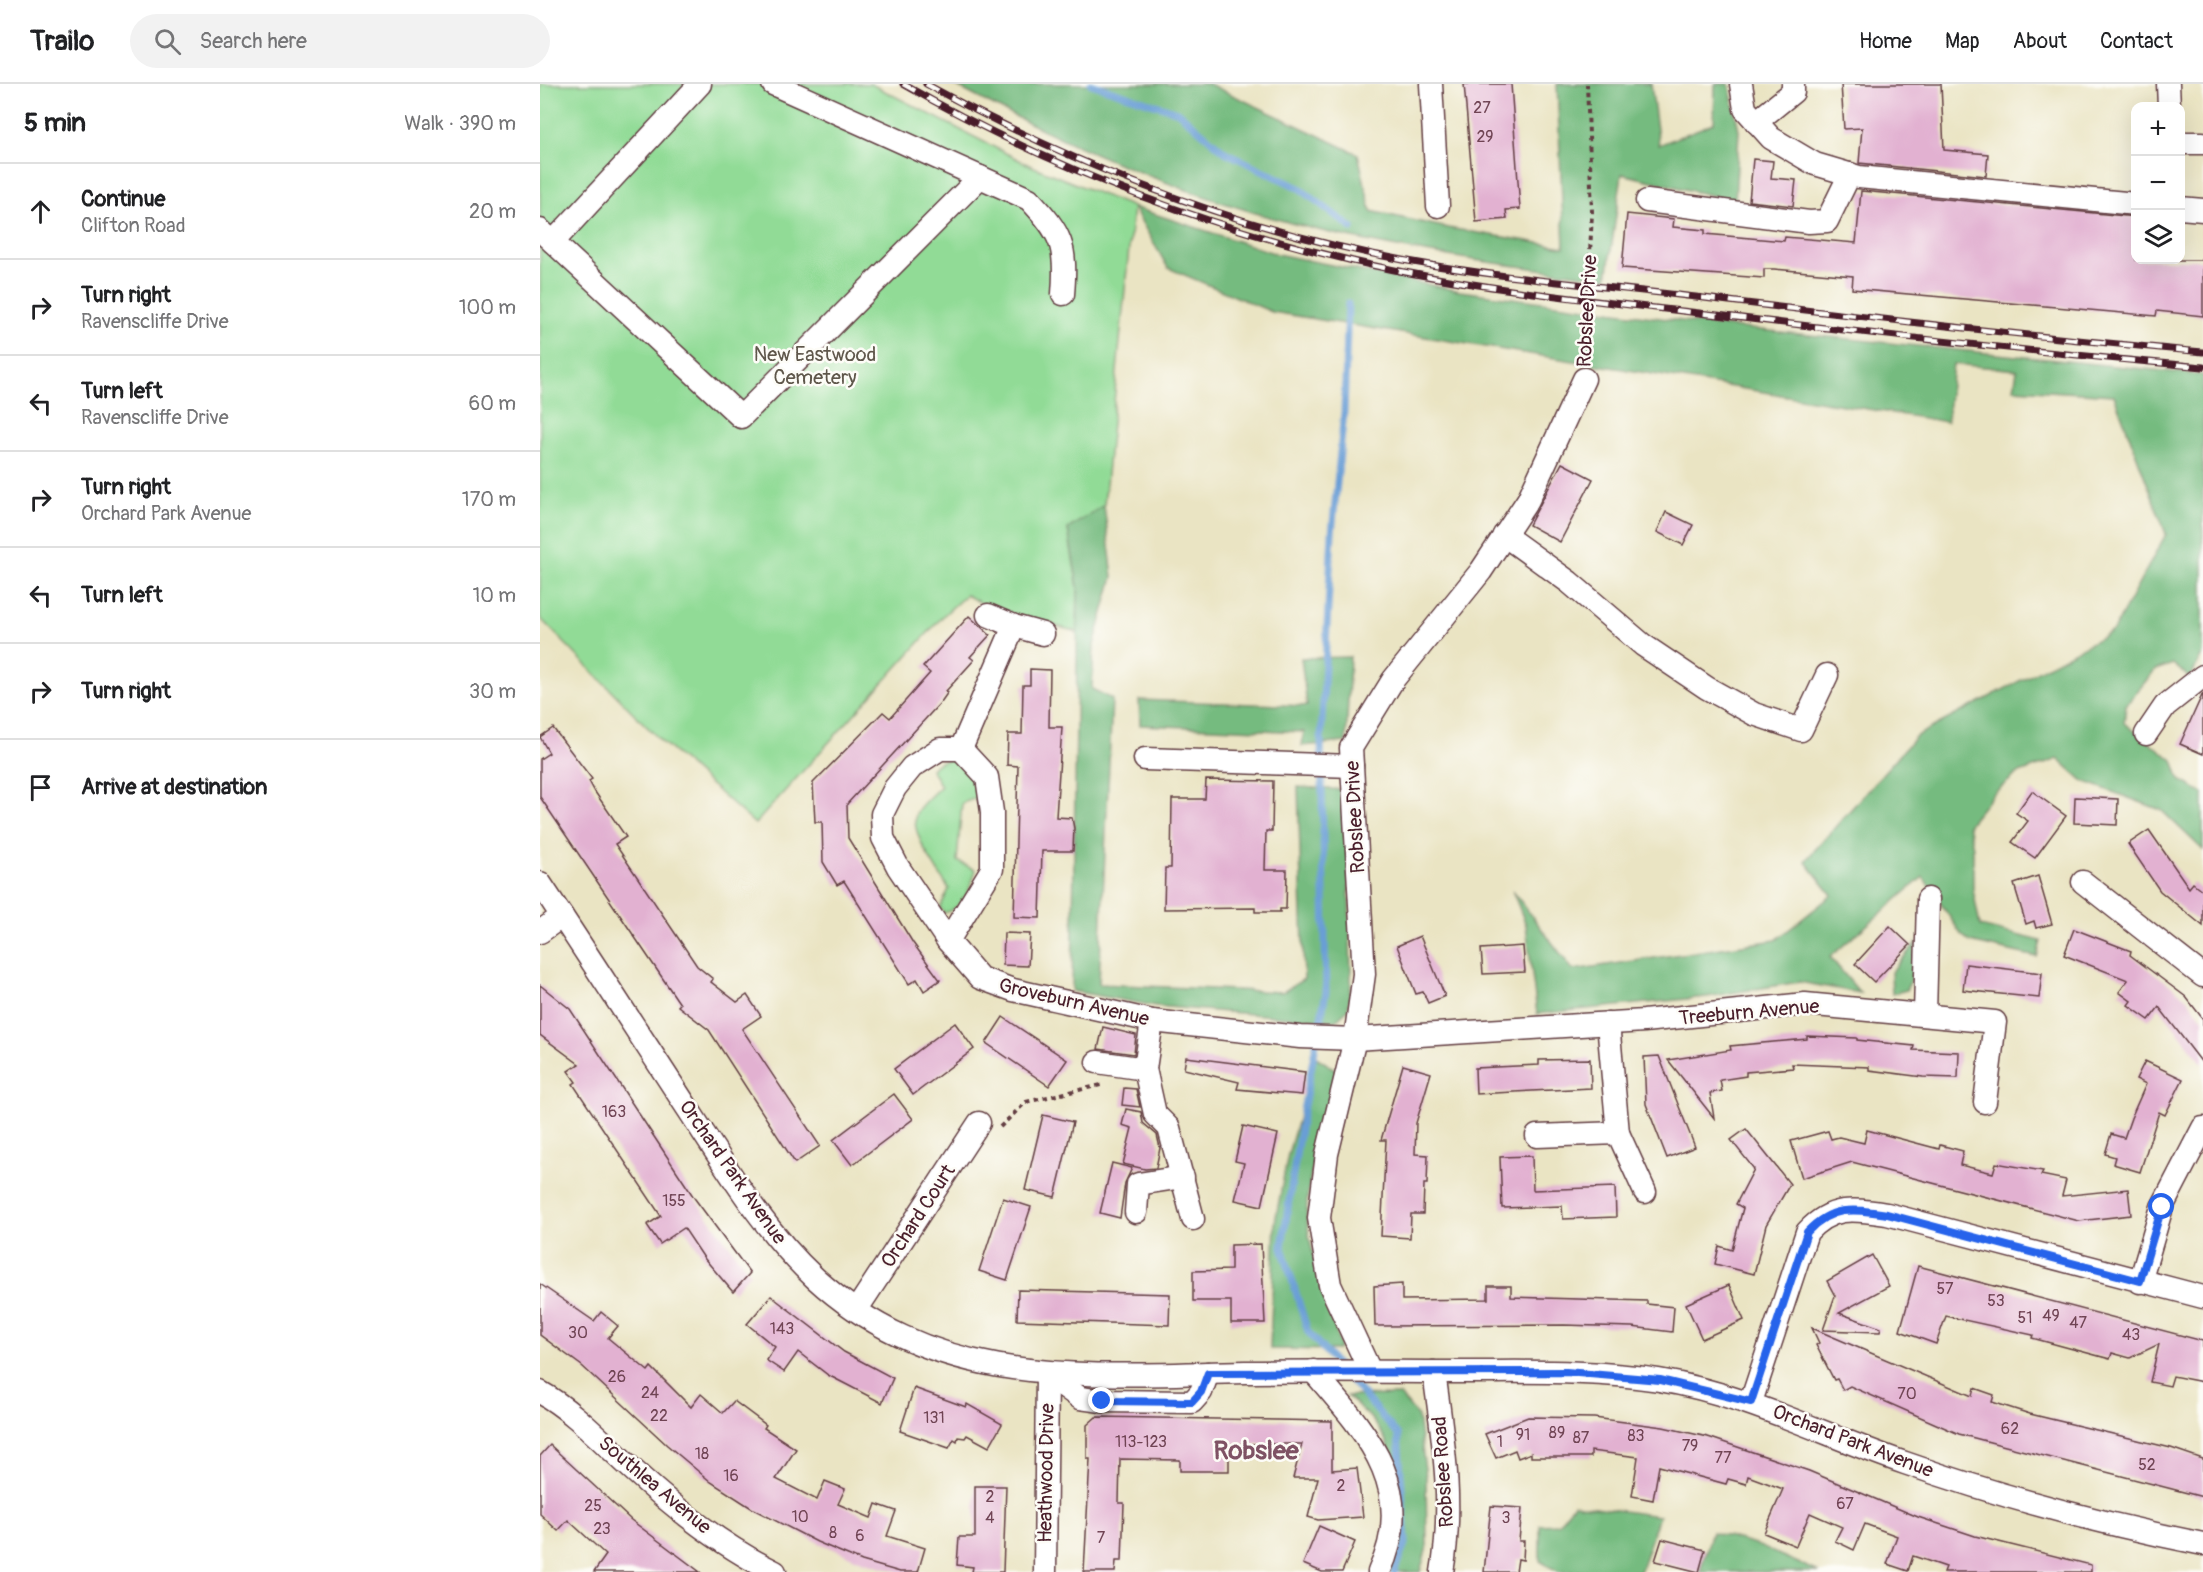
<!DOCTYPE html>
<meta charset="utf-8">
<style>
:root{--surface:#fff;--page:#f2f2f2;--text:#202124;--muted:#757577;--line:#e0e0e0}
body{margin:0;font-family:Pangolin,sans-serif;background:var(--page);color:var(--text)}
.controls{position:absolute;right:18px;top:18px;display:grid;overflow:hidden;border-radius:12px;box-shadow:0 6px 24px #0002}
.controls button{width:54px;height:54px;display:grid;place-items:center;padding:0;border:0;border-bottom:2px solid var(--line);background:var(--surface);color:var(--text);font:30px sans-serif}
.stop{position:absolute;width:18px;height:18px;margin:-14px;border:4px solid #2563eb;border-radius:50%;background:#fff}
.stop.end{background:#2563eb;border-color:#fff;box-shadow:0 2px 6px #0008}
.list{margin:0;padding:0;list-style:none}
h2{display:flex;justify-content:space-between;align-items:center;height:78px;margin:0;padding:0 24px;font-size:26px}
h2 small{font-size:20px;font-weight:400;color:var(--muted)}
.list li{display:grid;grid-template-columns:39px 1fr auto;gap:18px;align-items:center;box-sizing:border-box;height:96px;padding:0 24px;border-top:2px solid var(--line)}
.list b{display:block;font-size:22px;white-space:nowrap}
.list p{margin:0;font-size:20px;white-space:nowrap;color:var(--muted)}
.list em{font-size:20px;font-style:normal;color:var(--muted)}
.icon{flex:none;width:33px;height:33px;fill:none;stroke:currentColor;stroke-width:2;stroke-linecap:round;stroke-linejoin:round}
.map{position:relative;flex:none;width:1663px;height:1488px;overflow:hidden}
header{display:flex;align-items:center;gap:36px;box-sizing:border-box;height:84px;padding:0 30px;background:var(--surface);border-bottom:2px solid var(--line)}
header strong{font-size:28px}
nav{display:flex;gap:33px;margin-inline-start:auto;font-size:21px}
.search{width:420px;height:54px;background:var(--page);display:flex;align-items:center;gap:15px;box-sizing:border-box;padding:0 21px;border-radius:33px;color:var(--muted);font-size:22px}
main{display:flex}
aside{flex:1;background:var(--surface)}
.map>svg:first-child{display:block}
</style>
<header>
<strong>Trailo</strong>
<div class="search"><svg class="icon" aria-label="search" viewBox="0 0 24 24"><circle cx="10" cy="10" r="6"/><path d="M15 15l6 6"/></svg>Search here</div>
<nav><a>Home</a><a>Map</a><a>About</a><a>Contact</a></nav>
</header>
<main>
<aside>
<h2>5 min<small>Walk · 390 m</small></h2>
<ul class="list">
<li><svg class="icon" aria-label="ahead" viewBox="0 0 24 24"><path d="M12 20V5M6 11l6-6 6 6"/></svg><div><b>Continue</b><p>Clifton Road</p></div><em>20 m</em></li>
<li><svg class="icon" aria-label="right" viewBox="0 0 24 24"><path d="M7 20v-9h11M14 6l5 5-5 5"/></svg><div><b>Turn right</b><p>Ravenscliffe Drive</p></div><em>100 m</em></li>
<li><svg class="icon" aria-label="left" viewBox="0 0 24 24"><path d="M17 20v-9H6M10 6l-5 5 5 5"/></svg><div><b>Turn left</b><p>Ravenscliffe Drive</p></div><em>60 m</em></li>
<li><svg class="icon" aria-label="right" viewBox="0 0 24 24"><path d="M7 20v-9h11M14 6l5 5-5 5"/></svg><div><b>Turn right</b><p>Orchard Park Avenue</p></div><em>170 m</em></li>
<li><svg class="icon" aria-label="left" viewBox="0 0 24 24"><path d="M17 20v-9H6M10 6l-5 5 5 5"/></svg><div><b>Turn left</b></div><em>10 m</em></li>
<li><svg class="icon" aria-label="right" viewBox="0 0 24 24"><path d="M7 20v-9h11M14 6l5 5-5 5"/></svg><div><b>Turn right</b></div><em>30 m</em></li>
<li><svg class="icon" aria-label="arrive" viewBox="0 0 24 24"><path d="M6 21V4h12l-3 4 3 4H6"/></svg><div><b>Arrive at destination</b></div></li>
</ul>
</aside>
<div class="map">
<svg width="1663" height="1488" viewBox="0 0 1663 1488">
<rect width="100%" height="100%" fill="#fdfcf7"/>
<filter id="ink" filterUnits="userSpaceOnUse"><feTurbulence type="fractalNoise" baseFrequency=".0167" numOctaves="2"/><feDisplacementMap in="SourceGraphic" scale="12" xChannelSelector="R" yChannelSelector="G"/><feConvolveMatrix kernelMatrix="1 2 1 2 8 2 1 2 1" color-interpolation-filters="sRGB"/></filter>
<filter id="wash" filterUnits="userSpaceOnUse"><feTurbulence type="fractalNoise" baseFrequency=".008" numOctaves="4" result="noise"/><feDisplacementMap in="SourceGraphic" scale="24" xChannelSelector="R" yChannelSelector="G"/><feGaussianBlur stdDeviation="1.35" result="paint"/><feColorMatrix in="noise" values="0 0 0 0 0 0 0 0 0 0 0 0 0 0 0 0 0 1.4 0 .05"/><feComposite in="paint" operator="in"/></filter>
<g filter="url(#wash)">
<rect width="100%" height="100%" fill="#eae4c3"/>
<g fill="#91db96" stroke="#6e7d60" stroke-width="1.5">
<path d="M0 0H331L489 81 593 123 564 421 528 445 538 503 537 548 449 523 426 511 405 530 215 740 120 656 0 534Z"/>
<path d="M417 674 435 687 440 713 422 719 417 777 436 786C430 805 425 822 405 829L400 824 409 805C399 788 365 744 378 726 384 717 393 710 401 702L391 685 400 678Z"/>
</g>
<g fill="#74bb7f" stroke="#5f6d55" stroke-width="1.5">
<path d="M412 0H669L818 70 831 127 908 144 1024 163 1017 0H1111L1119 61 1174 39 1175 0H1189L1199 46 1195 117 1082 90 1067 194C973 182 879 170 786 148 658 118 528 62 412 0Z"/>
<path d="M593 123 737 170 920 207 1172 241 1663 291V569L1650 594 1633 580 1615 586 1586 621 1584 639 1633 676 1640 696 1663 709V766L1621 726 1543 697 1518 675 1477 690 1453 710 1428 741 1433 763V805L1440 842 1501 857 1497 873 1430 858 1421 850 1383 793 1290 873 1320 909 1259 898 1167 913 997 930 986 841 972 806 1033 886 1236 856 1292 811 1265 777 1376 652 1573 547 1626 450 1574 311 1474 305 1477 286 1413 280 1407 338 732 228 628 184Z"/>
<path d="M564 421 573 493 554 561 552 605 572 615 559 900 743 908 764 895 758 703 807 706 811 898 808 925 795 937 616 922 532 907 538 503 528 445Z"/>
<path d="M810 573 806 658 762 662 764 648 600 641 599 616 767 622 761 574Z"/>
<path d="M1376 859 1371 896 1366 906 1352 910 1351 888Z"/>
<path d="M776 973 798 987 800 998C787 1037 763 1095 767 1137 772 1180 789 1221 800 1262L798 1266 730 1265 735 1138 748 1070Z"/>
<path d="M860 1311 878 1333 886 1393 887 1463 880 1488H848C855 1437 870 1381 833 1337 826 1328 815 1320 807 1312Z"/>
<path d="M1034 1420 1119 1432 1100 1488H1019L1000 1477V1441L1018 1440Z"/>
<path d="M1172 1448 1212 1459 1279 1488H1160Z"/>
</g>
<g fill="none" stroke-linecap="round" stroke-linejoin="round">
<g stroke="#699ed6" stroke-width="7">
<path d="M551 0 638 28 685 68 759 104 812 144"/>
<path d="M799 1283 768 1248 742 1163 762 1032 786 908 781 655 792 449 804 328 808 220"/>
<path d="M808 1293 858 1351 866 1458 854 1488"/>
</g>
</g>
<g id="blocks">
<g fill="#e2b1d1">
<path d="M924 0H971L980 125 966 126 967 135 936 138Z"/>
<path d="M1301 0H1401L1404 66 1448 70 1446 92 1319 79 1322 44 1304 45Z"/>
<path d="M1213 75 1233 77 1231 94 1256 96 1253 122 1209 117Z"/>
<path d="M1321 107 1596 133V176H1663V232L1617 227 1616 232 1312 205 1313 192 1234 185H1224V194L1082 184 1087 130 1134 135 1133 143 1165 146V150L1244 157 1245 153 1316 159Z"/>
<path d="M1022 379 1053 395 1020 458 989 441Z"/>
<path d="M1126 428 1153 441 1143 461 1117 448Z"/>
<path d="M429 532 450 551 430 573 434 576 406 607 408 608 401 618 307 720 308 754 373 859 400 896 384 907 377 895 369 900 304 797 297 801 283 778 282 738H275L273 699 343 628 350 634 390 589 383 583Z"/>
<path d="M490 585 510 586 509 643H522L516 733 532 734 534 744 533 767H502L500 834 474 833 478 682 467 681 468 650H482L483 601H490Z"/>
<path d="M1663 609V670L1640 660Z"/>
<path d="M13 644 52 695 49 697 55 708 86 753 75 760 157 882 173 895 171 898 197 918 207 911 221 932 202 945 280 1062 255 1079 169 946 138 922 140 920 0 713V675L9 669 0 653Z"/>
<path d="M666 696 733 697 732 747H726L725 786H747L746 825H740V828H715V824L624 825 625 784H631L632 715H665Z"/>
<path d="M1492 707 1526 732 1495 774 1472 758 1488 737 1476 729Z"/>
<path d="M1535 713 1578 715 1577 741 1534 739Z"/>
<path d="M1609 746 1649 804 1653 799 1663 807V842L1620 807 1588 760Z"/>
<path d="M1498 792 1512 840 1496 844 1494 837 1486 840 1474 800Z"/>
<path d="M1350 842 1370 861 1334 898 1315 880Z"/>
<path d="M1534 845 1591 867 1590 871 1646 913 1663 935V980L1619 923 1609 936 1588 921 1591 917 1579 908 1588 896 1524 871Z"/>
<path d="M464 849 490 850 488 882 463 881Z"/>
<path d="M880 852 905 912 888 919 883 908 876 910 857 862Z"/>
<path d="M983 862 985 888 943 890 941 865Z"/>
<path d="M1426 880 1502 889 1499 914 1423 906Z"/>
<path d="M0 901 30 925 155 1115 210 1189 193 1208 164 1174 144 1144 120 1160 107 1141 121 1132 33 1000 36 998 28 987 39 980 0 951Z"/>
<path d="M463 933 527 976 509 1002 446 959Z"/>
<path d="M415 939 434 965 373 1011 354 985Z"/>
<path d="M563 943 596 951 594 970 558 965Z"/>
<path d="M1267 952 1317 954V956L1374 962 1373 966 1419 968 1418 994 1383 993 1329 986V983L1252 980 1253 984 1206 988V992L1180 996 1182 1007 1170 1009 1174 1034 1128 976 1191 966 1190 962 1267 955Z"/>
<path d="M1119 972 1155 1063 1127 1074 1106 1020 1104 973Z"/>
<path d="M646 973 765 988 762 1011 697 1005 699 998 644 985Z"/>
<path d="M1050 975 1051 1004 936 1010 935 984 999 981V976Z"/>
<path d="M1605 977 1643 995 1625 1031 1619 1028 1600 1088 1573 1080 1575 1073 1565 1070 1571 1050 1584 1054 1591 1034 1606 1000 1596 995Z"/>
<path d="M863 981 891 989 876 1039 875 1070 888 1071 887 1100H884L883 1130H871L870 1154 841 1152 846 1056H841Z"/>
<path d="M584 1004 596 1005 600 1023 582 1021Z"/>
<path d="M354 1010 373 1035 312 1081 293 1056Z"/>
<path d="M586 1025 601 1028 603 1039 617 1051 620 1064 616 1084 605 1085 583 1080 592 1044 582 1041Z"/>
<path d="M503 1031 533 1038 515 1113 485 1106Z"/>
<path d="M703 1042 738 1050 722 1122 695 1116 704 1079 695 1077Z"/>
<path d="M1206 1045 1250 1100 1226 1141 1214 1190 1175 1180 1179 1162 1192 1166 1203 1124 1196 1120 1214 1085 1191 1056Z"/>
<path d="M1327 1046 1399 1065 1400 1061 1423 1067 1420 1081 1453 1089 1456 1079 1503 1087 1501 1091 1526 1096 1522 1112 1588 1105 1591 1131 1539 1137 1312 1078 1262 1094 1251 1057 1288 1047 1291 1055 1299 1053 1324 1059Z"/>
<path d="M992 1072 993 1106 1075 1103 1076 1133 1023 1135 1022 1122 962 1124 960 1073Z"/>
<path d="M572 1079 592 1084 585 1099 580 1134 560 1129Z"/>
<path d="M463 1114 491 1123 467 1196 439 1187Z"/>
<path d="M721 1160 725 1239H691V1217H653V1187L691 1186V1161Z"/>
<path d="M1332 1171 1349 1202 1299 1229 1341 1244 1340 1248 1283 1246 1295 1212 1287 1197Z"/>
<path d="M1378 1182 1663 1257V1298L1633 1292 1630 1302 1610 1298 1619 1260 1590 1274 1572 1269 1570 1275 1492 1254 1493 1251 1406 1232 1396 1260 1360 1247Z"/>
<path d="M0 1200 54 1237 61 1228 78 1242 68 1254 108 1287 111 1283 151 1323 161 1310 183 1329 194 1317 226 1341 224 1344 256 1365 236 1395 277 1416 285 1397 305 1405 298 1420 331 1434 336 1420 356 1427 347 1452 385 1464 378 1488H360L322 1477 277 1458 213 1425 171 1398 127 1361 42 1282 0 1251Z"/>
<path d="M862 1200V1216L948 1215V1202H971V1213L1107 1217V1220L1134 1223 1132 1248 1092 1243 1024 1241 835 1242 834 1202Z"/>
<path d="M1189 1201 1204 1236 1162 1255 1146 1220Z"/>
<path d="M478 1206 630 1210 629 1241 477 1236Z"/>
<path d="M231 1212 304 1268 353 1294 342 1319 288 1291 258 1268 244 1288 226 1276 235 1263 207 1240Z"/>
<path d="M1272 1244 1432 1312 1434 1304 1454 1311 1452 1318 1490 1330 1631 1364 1663 1375V1413L1419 1350 1310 1302 1303 1306 1297 1295 1294 1296 1276 1261 1279 1259Z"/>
<path d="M374 1304 426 1323 427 1320 462 1340 449 1363 427 1351 425 1354 418 1353 417 1357 414 1355 409 1364 360 1347Z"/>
<path d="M556 1333 792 1337V1386L817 1384 823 1433 778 1436 768 1433 778 1394H753L762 1360H689V1387H640V1376L580 1375 579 1419H584L582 1477H576L575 1488H544L550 1375H547V1341Z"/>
<path d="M988 1333 1054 1334 1123 1343 1168 1353 1269 1387 1378 1433 1435 1452 1551 1481V1488H1404L1406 1483 1373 1472 1368 1487 1347 1480 1357 1452 1325 1440 1314 1466 1295 1457 1302 1443 1270 1429 1256 1462 1224 1449 1243 1405 1208 1392 1206 1400 1188 1395 1186 1400 1119 1382 1113 1416 1092 1412 1098 1373 1051 1367V1373H991V1369L978 1374 975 1366 956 1374 945 1350Z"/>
<path d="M10 1361 91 1436 160 1488H54L66 1471 28 1436 18 1447 0 1430V1372Z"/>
<path d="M435 1402H466L463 1488H432L433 1483 417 1481 419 1453H435Z"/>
<path d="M951 1422 982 1424 979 1457H984L983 1476 978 1475 976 1488H944Z"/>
<path d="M779 1442 815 1458 802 1488H782L763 1480Z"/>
<path d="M1122 1455 1165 1466 1159 1488 1115 1477Z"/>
</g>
</g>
</g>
<g filter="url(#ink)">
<use href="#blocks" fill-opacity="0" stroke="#623d42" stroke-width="1.5"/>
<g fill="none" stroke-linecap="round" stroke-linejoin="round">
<defs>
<g id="minor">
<path d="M233 0 489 115C522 150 527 162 523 210"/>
<path d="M891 0 898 122"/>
<path d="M1201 0 1205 25 1231 54 1275 80 1319 93 1596 120"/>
<path d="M1628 0 1629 22"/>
<path d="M1216 38 1253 8V0"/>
<path d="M1640 59H1663"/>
<path d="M1107 117 1269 138 1287 137 1310 90"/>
<path d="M1640 124 1663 126"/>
<path d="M0 146 201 333 440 93"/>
<path d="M13 158 160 0"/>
<path d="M964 451 1029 498 1103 561 1167 604 1214 630 1261 646 1287 591"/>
<path d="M448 531 474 542 503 550"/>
<path d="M474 542 421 665H400L372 683 355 704 342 730 343 754 358 783 408 857 440 894 473 906 612 937 760 953 815 955 1104 937 1265 920 1455 938 1445 1018"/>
<path d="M1606 650 1625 622 1663 592"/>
<path d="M605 675 812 682"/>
<path d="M1543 798 1663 892"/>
<path d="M0 799C50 874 99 950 148 1025 186 1083 224 1147 275 1194 399 1308 551 1291 705 1288 779 1287 853 1288 927 1288 991 1288 1056 1286 1119 1296 1206 1310 1283 1351 1365 1379 1462 1413 1563 1440 1663 1460"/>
<path d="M0 848 22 832"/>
<path d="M408 857 452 785V728L447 693 421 665"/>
<path d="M1385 930 1388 815"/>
<path d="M612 937 605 985 615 1030 629 1044 653 1135"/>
<path d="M1068 939 1078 1049 1105 1108"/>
<path d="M557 978 605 985"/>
<path d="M997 1052 1078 1049"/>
<path d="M596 1128 598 1100 643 1093"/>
<path d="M1600 1198 1622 1123 1663 1044"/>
<path d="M317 1225 439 1039"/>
<path d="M773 1287C824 1347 879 1402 839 1488"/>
<path d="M830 1287 790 1201 779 1134 787 1070 815 955 824 890 811 664 853 596 941 487 988 416 1044 295"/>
<path d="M894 1288C903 1355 914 1420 902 1488"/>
<path d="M507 1290 540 1314 562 1317 652 1318 661 1308 668 1289"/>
<path d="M0 1308C34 1327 62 1358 91 1384 134 1424 182 1462 235 1488"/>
<path d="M1211 1318 1267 1148C1292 1121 1313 1125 1347 1130L1663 1213"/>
<path d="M505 1488 507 1290"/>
</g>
</defs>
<use href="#minor" stroke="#623d42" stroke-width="25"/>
<g stroke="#623d42" stroke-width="4" stroke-dasharray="4.5 4.5" stroke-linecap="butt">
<path d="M1045 273 1052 128 1047 0"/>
<path d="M460 1043 486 1018 561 1001"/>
</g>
<use href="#minor" stroke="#fff" stroke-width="22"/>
<defs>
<g id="rail">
<path d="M363 0C503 80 656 140 813 177 938 206 1066 218 1194 233 1350 252 1506 269 1663 283"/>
<path d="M386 0C536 83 700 146 868 177 966 195 1065 202 1164 214 1330 234 1496 253 1663 268"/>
</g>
</defs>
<use href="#rail" stroke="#4a1f2b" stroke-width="7"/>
<use href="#rail" stroke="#fdfcf7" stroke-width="4.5" stroke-dasharray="14" stroke-linecap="butt"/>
</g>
</g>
<g fill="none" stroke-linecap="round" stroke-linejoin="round" filter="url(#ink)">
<path stroke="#2563eb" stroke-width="8" d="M562 1317 652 1318 661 1308 668 1289 1026 1288 1120 1296 1211 1318 1267 1148C1292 1121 1313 1125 1347 1130L1600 1197 1622 1123"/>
</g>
<g text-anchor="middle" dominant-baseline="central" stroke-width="5" stroke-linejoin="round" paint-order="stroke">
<g font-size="16" fill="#704454">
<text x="942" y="24">27</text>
<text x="945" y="53">29</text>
<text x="74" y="1028">163</text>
<text x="134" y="1117">155</text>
<text x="1405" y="1205">57</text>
<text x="1456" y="1217">53</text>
<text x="1511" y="1232">49</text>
<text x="1485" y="1234">51</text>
<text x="1538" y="1239">47</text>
<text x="242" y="1245">143</text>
<text x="38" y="1249">30</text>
<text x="1591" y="1251">43</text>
<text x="77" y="1293">26</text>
<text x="110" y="1309">24</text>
<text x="1367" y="1310">70</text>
<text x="119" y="1332">22</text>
<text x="394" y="1334">131</text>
<text x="1470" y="1345">62</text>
<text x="1017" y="1349">89</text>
<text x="983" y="1351">91</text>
<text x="1096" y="1352">83</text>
<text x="1041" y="1354">87</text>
<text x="601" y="1358">113-123</text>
<text x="960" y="1358">1</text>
<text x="1150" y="1362">79</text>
<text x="162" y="1370">18</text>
<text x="1183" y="1374">77</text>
<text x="1607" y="1381">52</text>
<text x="191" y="1392">16</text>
<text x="801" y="1402">2</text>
<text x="450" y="1413">2</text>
<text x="1305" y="1420">67</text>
<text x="53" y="1422">25</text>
<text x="260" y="1433">10</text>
<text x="450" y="1434">4</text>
<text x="966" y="1434">3</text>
<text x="62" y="1445">23</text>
<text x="293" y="1449">8</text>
<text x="320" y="1452">6</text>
<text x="561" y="1454">7</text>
</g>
<g font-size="20" fill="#4a1f2b" stroke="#fdfcf7">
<text transform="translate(1047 227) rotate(-87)">Robslee Drive</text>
<text transform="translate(815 733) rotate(-93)">Robslee Drive</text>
<text transform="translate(534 918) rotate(13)">Groveburn Avenue</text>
<text transform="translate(1209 928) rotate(-5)">Treeburn Avenue</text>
<text transform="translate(193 1088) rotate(55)">Orchard Park Avenue</text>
<text transform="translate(378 1132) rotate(-57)">Orchard Court</text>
<text transform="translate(1313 1357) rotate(21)">Orchard Park Avenue</text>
<text transform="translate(903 1388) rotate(-94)">Robslee Road</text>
<text transform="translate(506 1389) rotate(-89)">Heathwood Drive</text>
<text transform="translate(115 1401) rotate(40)">Southlea Avenue</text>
</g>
<g font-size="20" fill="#5f574b" stroke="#fdfcf7">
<text x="275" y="270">New Eastwood<tspan x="275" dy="23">Cemetery</tspan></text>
</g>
<g font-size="26" font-weight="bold" fill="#7f5265" stroke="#fdfcf7">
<text x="716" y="1367">Robslee</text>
</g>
</g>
</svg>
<div class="controls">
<button>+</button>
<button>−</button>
<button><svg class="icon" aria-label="layers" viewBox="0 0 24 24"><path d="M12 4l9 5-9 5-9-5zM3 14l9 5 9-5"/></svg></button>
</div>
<div class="stop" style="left:1622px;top:1123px"></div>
<div class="stop end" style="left:562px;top:1317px"></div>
</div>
</main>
